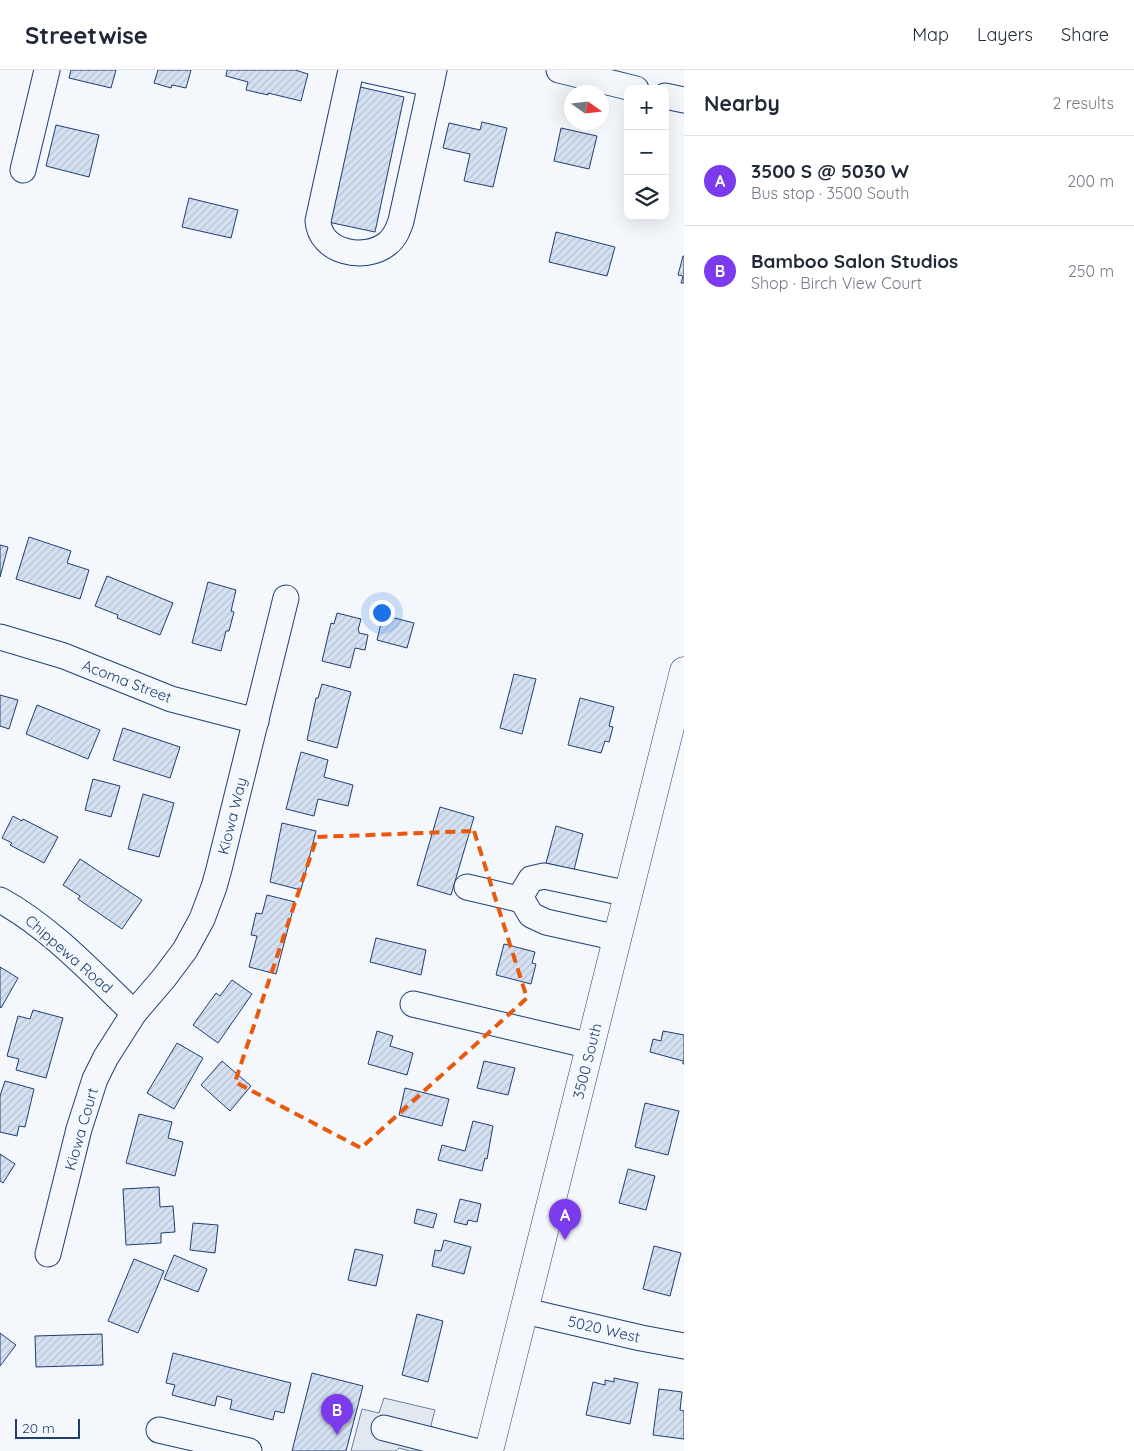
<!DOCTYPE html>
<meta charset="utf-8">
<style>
:root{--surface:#fff;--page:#f6f6f7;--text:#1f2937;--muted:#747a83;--line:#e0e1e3;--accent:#7c3aed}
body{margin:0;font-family:Quicksand,sans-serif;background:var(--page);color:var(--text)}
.controls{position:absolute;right:15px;top:15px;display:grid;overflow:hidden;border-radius:10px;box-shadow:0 5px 20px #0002}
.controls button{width:45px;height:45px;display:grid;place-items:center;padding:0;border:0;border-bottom:1px solid var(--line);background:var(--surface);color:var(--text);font:25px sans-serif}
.compass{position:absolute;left:564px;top:15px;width:45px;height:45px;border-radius:50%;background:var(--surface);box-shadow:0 5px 20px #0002;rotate:104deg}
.scale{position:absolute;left:15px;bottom:12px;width:65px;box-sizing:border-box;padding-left:5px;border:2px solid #1d3f73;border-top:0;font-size:14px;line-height:18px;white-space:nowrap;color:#1d3f73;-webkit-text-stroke:4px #f4f7fb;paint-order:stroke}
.you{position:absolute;left:381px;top:542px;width:18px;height:18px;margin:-12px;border:4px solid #fff;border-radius:50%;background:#1a73e8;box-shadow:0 0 0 8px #1a73e833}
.badge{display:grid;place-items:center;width:32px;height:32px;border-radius:50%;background:var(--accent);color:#fff;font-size:16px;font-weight:700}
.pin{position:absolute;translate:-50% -41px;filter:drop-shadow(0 1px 2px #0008)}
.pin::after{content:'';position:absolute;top:26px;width:18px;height:15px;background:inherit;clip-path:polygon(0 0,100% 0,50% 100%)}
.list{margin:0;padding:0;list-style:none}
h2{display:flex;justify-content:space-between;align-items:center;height:65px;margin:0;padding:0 20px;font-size:21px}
h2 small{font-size:16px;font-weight:400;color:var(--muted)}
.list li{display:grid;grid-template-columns:32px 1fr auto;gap:15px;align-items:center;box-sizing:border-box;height:90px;padding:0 20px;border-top:1px solid var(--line)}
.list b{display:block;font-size:19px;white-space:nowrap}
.list p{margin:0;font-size:16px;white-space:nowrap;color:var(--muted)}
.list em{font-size:16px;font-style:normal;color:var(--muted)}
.icon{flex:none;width:28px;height:28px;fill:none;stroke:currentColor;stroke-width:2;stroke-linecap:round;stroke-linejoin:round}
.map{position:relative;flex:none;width:684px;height:1381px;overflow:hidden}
header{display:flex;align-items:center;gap:30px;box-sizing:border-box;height:70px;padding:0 25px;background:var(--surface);border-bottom:1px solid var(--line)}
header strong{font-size:24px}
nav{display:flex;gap:28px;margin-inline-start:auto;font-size:18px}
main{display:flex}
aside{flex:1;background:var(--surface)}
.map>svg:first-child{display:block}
</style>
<header>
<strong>Streetwise</strong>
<nav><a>Map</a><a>Layers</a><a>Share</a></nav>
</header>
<main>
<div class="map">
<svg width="684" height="1381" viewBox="0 0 684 1381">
<defs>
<pattern id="building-hatch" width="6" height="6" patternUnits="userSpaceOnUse" patternTransform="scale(1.25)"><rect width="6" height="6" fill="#d5e0f0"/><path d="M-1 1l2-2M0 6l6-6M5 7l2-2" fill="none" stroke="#b6c1d1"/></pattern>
</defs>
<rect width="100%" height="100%" fill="#f4f7fb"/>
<path fill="#e3e8f0" stroke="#687fa3" d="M384 1328 435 1340 431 1355 451 1381H410L399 1378 396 1381H351L362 1339 379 1343Z"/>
<g fill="url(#building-hatch)" stroke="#1d3f73">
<path d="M71 0H116L111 18 69 8Z"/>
<path d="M158 0H191L186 18 172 15 171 18 154 13Z"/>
<path d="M227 0H295L308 4 301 31 268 23V25L246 20 248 12 226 6Z"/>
<path d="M356 16 404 27 375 162 328 152Z"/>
<path d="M482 52 507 58 493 117 464 111 470 84 443 78 449 53 480 60Z"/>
<path d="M56 55 99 65 89 107 46 96Z"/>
<path d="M561 58 597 66 589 99 554 91Z"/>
<path d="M189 128 238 140 231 168 182 157Z"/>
<path d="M556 162 615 177 607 206 549 192Z"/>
<path d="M683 186H684V213H681L683 206 678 205Z"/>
<path d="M29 467 71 481 67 493 89 500 80 529 16 509Z"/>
<path d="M0 475 8 477 0 507Z"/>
<path d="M107 506 173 533 160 565 117 548 118 545 95 536Z"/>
<path d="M208 512 236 520 231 541 234 542 229 561H226L221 581 192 573Z"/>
<path d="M337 543 361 549 358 560 359 561V563L368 565 365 580 355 578 350 598 322 591 331 553 334 554Z"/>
<path d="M383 545 414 553 407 578 377 570Z"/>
<path d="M514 604 536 609 522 664 500 658Z"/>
<path d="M322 614 351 622 337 678 307 670 316 628H318Z"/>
<path d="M0 625 18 630 9 659 0 656Z"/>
<path d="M580 628 614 637 609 656 613 657 609 672 605 671 601 683 568 675Z"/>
<path d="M37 635 100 660 88 689 26 664Z"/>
<path d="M123 658 180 677 170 708 113 690Z"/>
<path d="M301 682 328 690 324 707 353 715 348 736 318 729 314 746 286 739Z"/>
<path d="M93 709 120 716 111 747 85 740Z"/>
<path d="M143 724 174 733 159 787 128 779Z"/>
<path d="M440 737 474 747 451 825 417 815Z"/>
<path d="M13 746 22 751 23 749 58 767 44 793 10 775 12 773 2 768Z"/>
<path d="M282 753 316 761 301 820 270 812Z"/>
<path d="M556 756 583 764 574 800 546 793Z"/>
<path d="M80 789 142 830 122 859 78 829 80 826 63 815Z"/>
<path d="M267 825 295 832 276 904 249 897 257 866 251 865 256 843 262 844Z"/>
<path d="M376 868 426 880 421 905 370 892Z"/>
<path d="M504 874 535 882 532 893 536 894 531 914 496 905Z"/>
<path d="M0 897 18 908 1 938 0 937Z"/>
<path d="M232 910 252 924 218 973 193 955 216 923 220 926Z"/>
<path d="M33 940 63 948 46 1008 16 1000 19 989 7 986 18 946 30 949Z"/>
<path d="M377 961 393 966 390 976 413 983 407 1005 368 994Z"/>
<path d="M663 961 684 965V994H683V991L650 982 653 969 661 971Z"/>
<path d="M177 973 203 988 174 1039 147 1023Z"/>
<path d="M222 991 251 1016 230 1041 201 1015Z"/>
<path d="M484 991 515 998 508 1025 477 1018Z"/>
<path d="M5 1011 34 1019 25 1057 19 1056 17 1066 0 1062V1026Z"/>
<path d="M405 1018 449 1029 442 1056 399 1045Z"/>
<path d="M645 1033 679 1041 668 1085 635 1077Z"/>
<path d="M139 1044 172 1052 168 1068 183 1072 175 1106 126 1093Z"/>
<path d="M473 1051 493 1056 487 1089 485 1088 482 1101 438 1090 442 1075 465 1081Z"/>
<path d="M0 1084 15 1094 3 1113 0 1111Z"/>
<path d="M628 1099 655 1106 646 1140 619 1133Z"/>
<path d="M159 1117 160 1137 173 1136 175 1162 161 1163V1173L126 1175 123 1119Z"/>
<path d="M460 1129 481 1134 477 1152 468 1150 467 1155 454 1152Z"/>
<path d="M417 1139 437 1144 433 1158 414 1153Z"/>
<path d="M193 1153 218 1155 215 1183 190 1180Z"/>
<path d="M444 1170 471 1177 464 1204 432 1196 435 1180 441 1181Z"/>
<path d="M654 1176 681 1183 670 1226 643 1219Z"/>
<path d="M355 1179 383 1185 376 1216 348 1210Z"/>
<path d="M174 1185 207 1199 198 1222 164 1209Z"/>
<path d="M134 1189 164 1201 138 1263 108 1251Z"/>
<path d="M417 1244 443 1251 428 1312 402 1305Z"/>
<path d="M0 1263 16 1275 0 1296Z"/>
<path d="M102 1264 103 1295 36 1297 35 1266Z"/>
<path d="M173 1283 291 1313 284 1343 275 1341 273 1350 230 1339 232 1330 217 1326 215 1336 172 1325 175 1315 166 1313Z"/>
<path d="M312 1303 363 1316 346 1381H292Z"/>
<path d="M614 1308 638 1313 630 1354 586 1345 593 1312 605 1315V1310L614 1312Z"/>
<path d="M659 1319 682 1322 680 1340 684 1341V1369L653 1365Z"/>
</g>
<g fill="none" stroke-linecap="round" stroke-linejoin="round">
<defs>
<g id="minor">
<path d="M351 0 318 151C320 182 364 192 387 174 395 168 398 160 401 151L434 0"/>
<path d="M367 0 431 14"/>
<path d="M559 0 636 19"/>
<path d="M665 26 684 30"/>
<path d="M23 100 47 0"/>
<path d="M0 567 64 586 171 629 256 651"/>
<path d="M467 817 522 830"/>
<path d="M0 830C51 858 92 903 134 943"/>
<path d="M618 868 546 852 531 845 522 830V824L531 809 544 806 629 824"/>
<path d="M413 934 591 976"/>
<path d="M48 1184 79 1059 95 1009 106 987 134 943 164 908 185 880 202 849 214 817 219 799 286 528"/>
<path d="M525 1241 641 1268 684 1276"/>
<path d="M384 1358 475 1381"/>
<path d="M159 1360 249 1381"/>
</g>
<path id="major" d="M489 1381 684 601"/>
</defs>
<use href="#minor" stroke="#1d3f73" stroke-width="27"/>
<use href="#major" stroke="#1d3f73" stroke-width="29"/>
<use href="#minor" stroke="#f4f7fb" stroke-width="25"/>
<use href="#major" stroke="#f4f7fb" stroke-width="28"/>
</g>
<path fill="none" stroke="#e8590c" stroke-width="4" stroke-dasharray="10 6" stroke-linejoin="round" d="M474 761 527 928 361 1078 235 1012 317 767Z"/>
<g text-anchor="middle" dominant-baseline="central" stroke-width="4" stroke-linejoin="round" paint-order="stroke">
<g font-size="15" fill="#1d3f73" stroke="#f4f7fb">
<text transform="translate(127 611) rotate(21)">Acoma Street</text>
<text transform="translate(232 746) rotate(-76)">Kiowa Way</text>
<text transform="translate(69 884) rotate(41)">Chippewa Road</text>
<text transform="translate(587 991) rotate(-76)">3500 South</text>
<text transform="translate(81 1059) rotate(-74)">Kiowa Court</text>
<text transform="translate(604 1259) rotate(13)">5020 West</text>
</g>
</g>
</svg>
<div class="controls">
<button>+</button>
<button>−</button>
<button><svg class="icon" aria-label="layers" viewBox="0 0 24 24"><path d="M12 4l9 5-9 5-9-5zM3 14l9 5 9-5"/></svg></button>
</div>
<svg class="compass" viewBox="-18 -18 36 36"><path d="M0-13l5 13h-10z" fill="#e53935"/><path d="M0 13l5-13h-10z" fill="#747a83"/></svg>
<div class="scale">20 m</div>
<div class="you"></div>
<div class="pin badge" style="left:565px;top:1170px">A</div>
<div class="pin badge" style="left:337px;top:1365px">B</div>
</div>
<aside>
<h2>Nearby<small>2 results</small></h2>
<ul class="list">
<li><span class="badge">A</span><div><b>3500 S @ 5030 W</b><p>Bus stop · 3500 South</p></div><em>200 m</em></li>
<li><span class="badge">B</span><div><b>Bamboo Salon Studios</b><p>Shop · Birch View Court</p></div><em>250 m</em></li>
</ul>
</aside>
</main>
